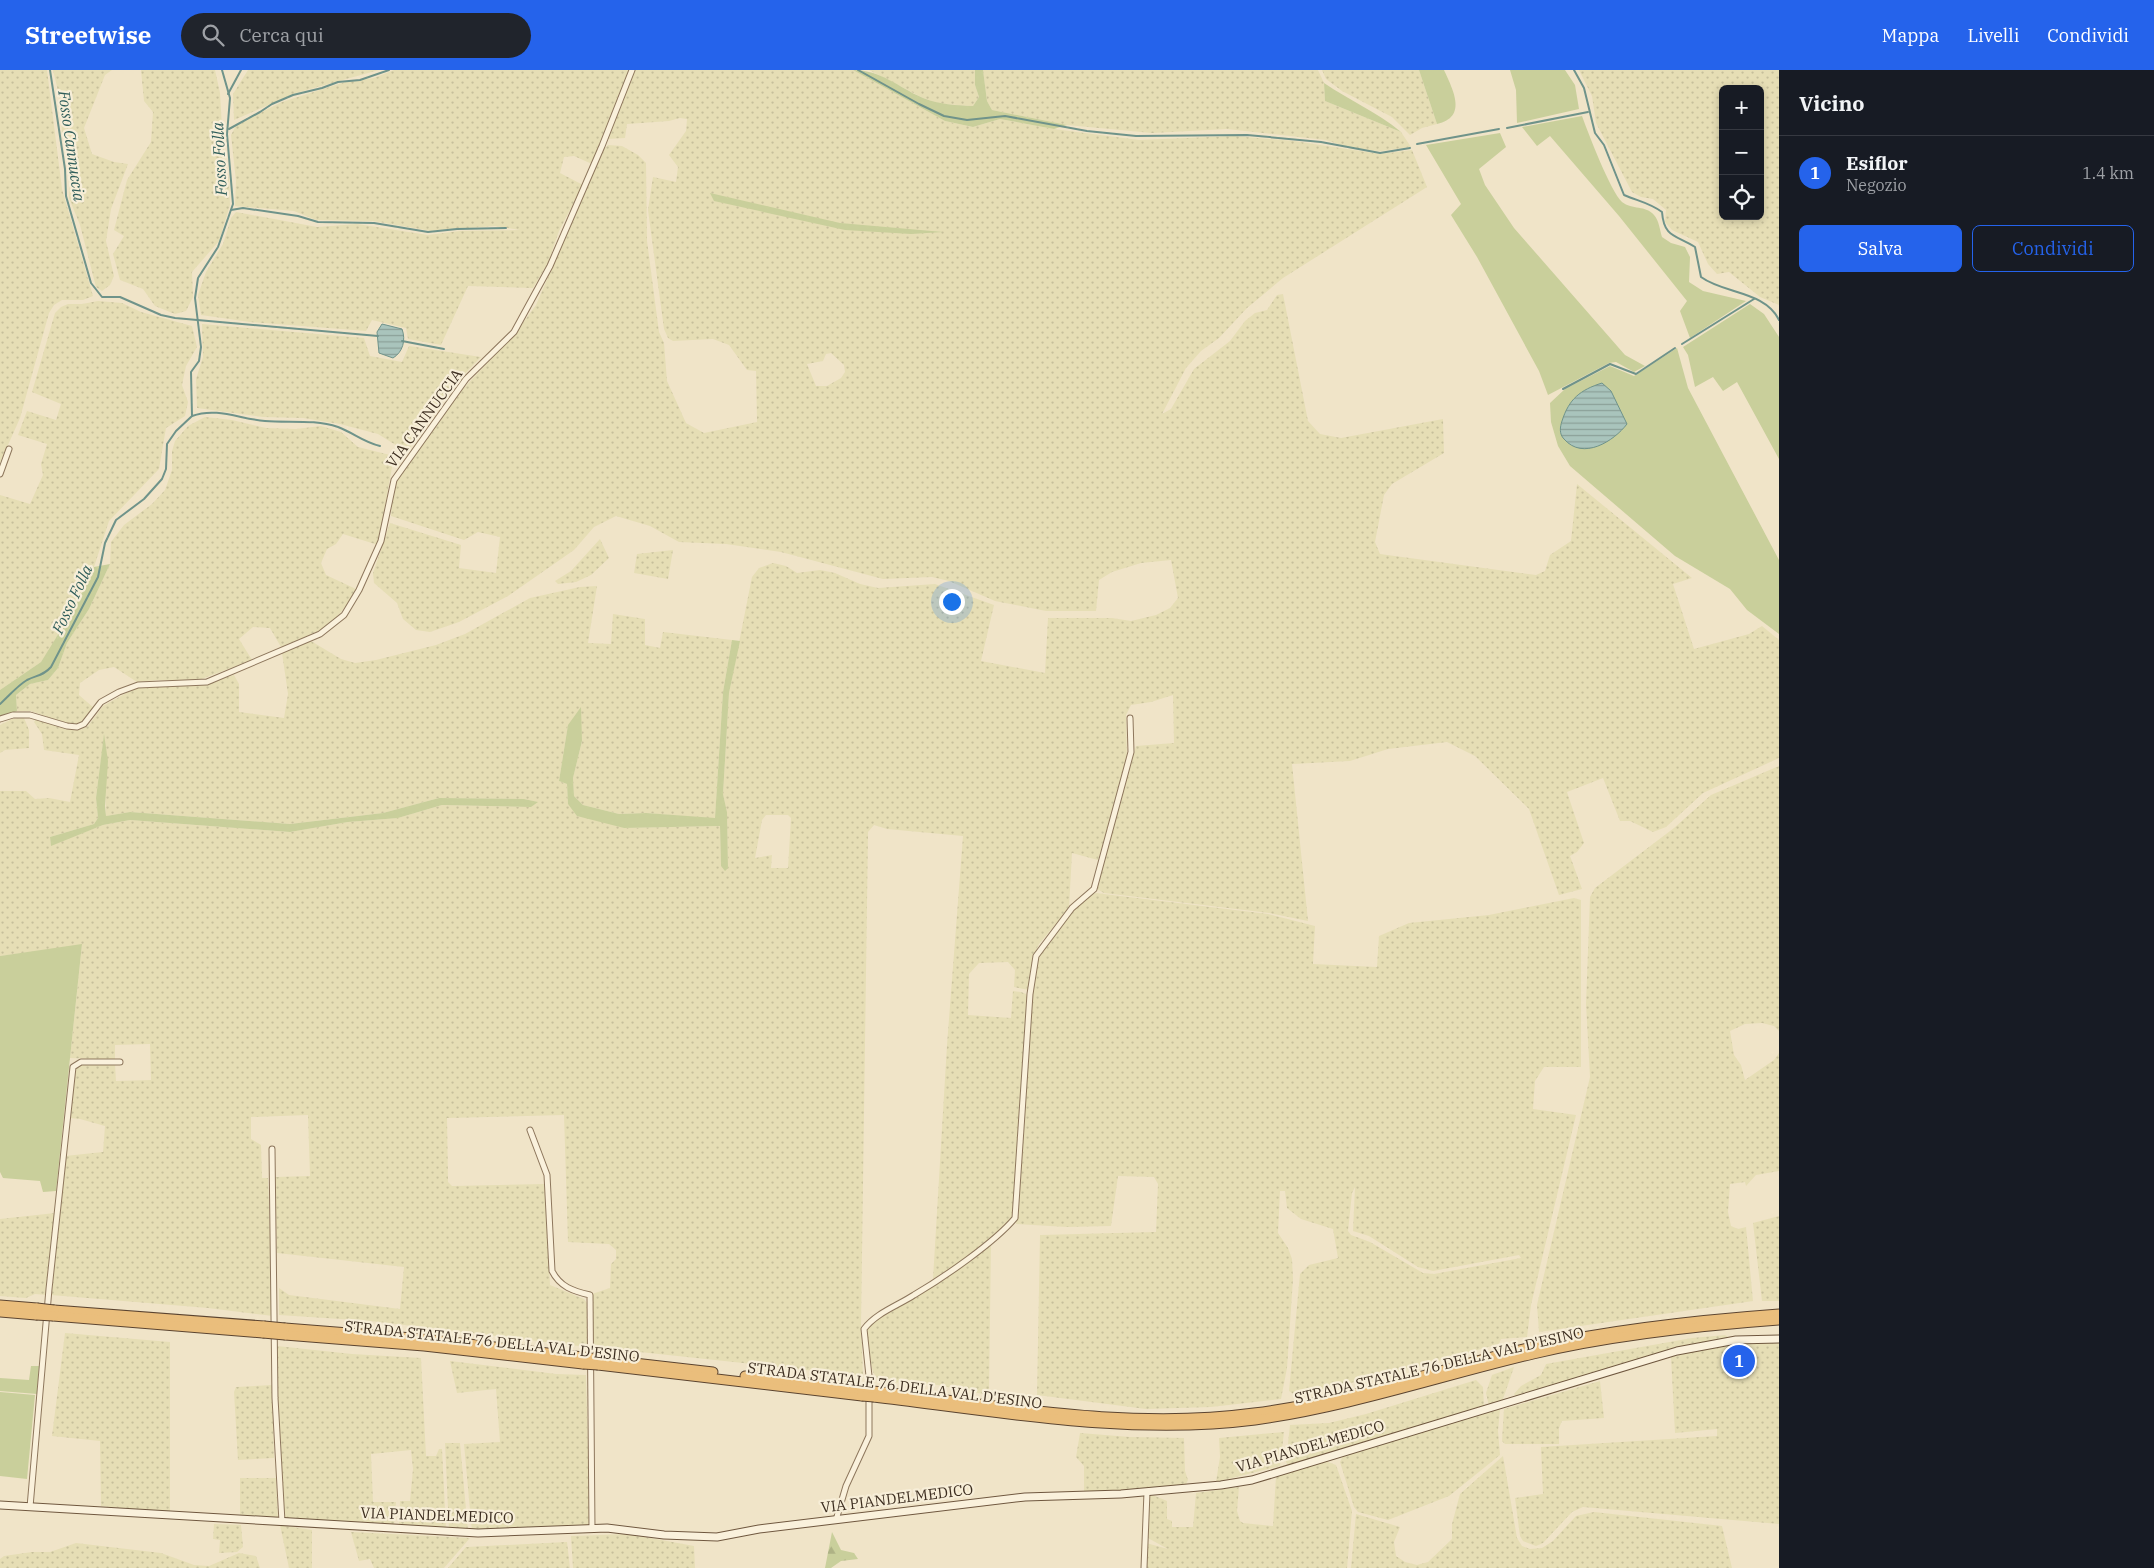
<!DOCTYPE html>
<html lang="it">
<meta charset="utf-8">
<style>
:root{--surface:#171b24;--page:#20242c;--text:#f1f3f6;--muted:#9ea1a6;--line:#363941;--accent:#2563eb}
body{margin:0;font-family:"IBM Plex Serif",serif;background:var(--page);color:var(--text)}
.controls{position:absolute;right:15px;top:15px;display:grid;overflow:hidden;border-radius:8px;box-shadow:0 2px 8px #0003}
.controls button{width:45px;height:45px;display:grid;place-items:center;padding:0;border:0;border-bottom:1px solid var(--line);background:var(--surface);color:var(--text);font:25px sans-serif}
.you{position:absolute;left:951px;top:531px;width:18px;height:18px;margin:-12px;border:4px solid #fff;border-radius:50%;background:#1a73e8;box-shadow:0 0 0 8px #1a73e833}
.badge{display:grid;place-items:center;width:32px;height:32px;border-radius:50%;background:var(--accent);color:#fff;font-size:16px;font-weight:700}
.pin{position:absolute;translate:-50% -50%;border:2px solid #fff;box-shadow:0 1px 5px #0006}
.list{margin:0;padding:0;list-style:none}
h2{display:flex;justify-content:space-between;align-items:center;height:65px;margin:0;padding:0 20px;font-size:21px}
h2 small{font-size:16px;font-weight:400;color:var(--muted)}
.list li{display:grid;grid-template-columns:32px 1fr auto;gap:15px;align-items:center;box-sizing:border-box;height:75px;padding:0 20px;border-top:1px solid var(--line)}
.list b{display:block;font-size:19px;white-space:nowrap}
.list p{margin:0;font-size:16px;white-space:nowrap;color:var(--muted)}
.list em{font-size:16px;font-style:normal;color:var(--muted)}
.actions{display:flex;gap:10px;padding:15px 20px}
.actions a{flex:1;padding:11px 0;border:1px solid var(--accent);border-radius:8px;text-align:center;font-size:18px;color:var(--accent)}
.actions .main{background:var(--accent);color:#fff}
.icon{flex:none;width:28px;height:28px;fill:none;stroke:currentColor;stroke-width:2;stroke-linecap:round;stroke-linejoin:round}
.map{position:relative;flex:none;width:1779px;height:1498px;overflow:hidden}
header{display:flex;align-items:center;gap:30px;box-sizing:border-box;height:70px;padding:0 25px;background:var(--accent);color:#fff}
header strong{font-size:24px}
nav{display:flex;gap:28px;margin-inline-start:auto;font-size:18px}
.search{width:350px;height:45px;background:var(--page);display:flex;align-items:center;gap:12px;box-sizing:border-box;padding:0 18px;border-radius:28px;color:var(--muted);font-size:19px}
main{display:flex}
aside{flex:1;background:var(--surface)}
.map>svg:first-child{display:block}
</style>
<header>
<strong>Streetwise</strong>
<div class="search"><svg class="icon" aria-label="search" viewBox="0 0 24 24"><circle cx="10" cy="10" r="6"/><path d="M15 15l6 6"/></svg>Cerca qui</div>
<nav><a>Mappa</a><a>Livelli</a><a>Condividi</a></nav>
</header>
<main>
<div class="map">
<svg width="1779" height="1498" viewBox="0 0 1779 1498">
<defs>
<pattern id="farmland-dots" width="8" height="8" patternUnits="userSpaceOnUse" patternTransform="scale(1.25)"><rect width="8" height="8" fill="#e6deb5"/><path d="M2 2h.1M6 6h.1" fill="none" stroke="#c6bf9b" stroke-width="1.8" stroke-linecap="round"/></pattern>
<pattern id="forest-firs" width="22" height="20" patternUnits="userSpaceOnUse" patternTransform="scale(1.25)"><rect width="22" height="20" fill="#c9cf9b"/><path d="M5 1l3.5 6h-7zM16 11l3.5 6h-7z" fill="#aeb285"/></pattern>
<pattern id="water-rules" width="6" height="5" patternUnits="userSpaceOnUse" patternTransform="scale(1.25)"><rect width="6" height="5" fill="#a9c4bc"/><path d="M0 2.5h6" fill="none" stroke="#8ba098"/></pattern>
</defs>
<rect width="100%" height="100%" fill="#f0e4c8"/>
<g fill="url(#farmland-dots)" fill-rule="evenodd">
<path d="M0 0H47L62 119 93 226 83 230H62L54 235 49 243 20 348 0 393Z"/>
<path d="M53 0H112L105 5 84 58 92 84 114 92 128 94 111 139 106 171 114 206 110 215 102 221 96 217 80 155 69 128 71 97 62 61 59 25Z"/>
<path d="M141 0H215L220 23 223 75 229 109 230 135 219 171 192 202 193 227 186 241 175 244 155 236 143 219 120 210 113 184 124 166 114 160 127 110 151 72 153 42 144 31Z"/>
<path d="M248 0H379L296 23 234 50 233 24Z"/>
<path d="M394 0H630L592 94 574 86 564 87 560 103 583 115 559 161 548 193 533 218 468 216 441 275 408 269 406 258 372 250 366 261 250 252 201 245 198 225 206 202 223 174 231 148 236 142 317 157 357 154 428 165 460 161 520 160 495 156 431 161 373 151 316 150 294 141 235 136 236 111 231 65 237 54 282 32 345 12 374 8Z"/>
<path d="M635 0H853L945 51 973 57 1000 49 1054 59 1139 70 1234 66 1294 71 1380 84 1412 80 1427 117 1283 208 1247 238 1219 268 1201 281 1186 298 1162 344 1171 339 1194 299 1230 271 1245 251 1255 243 1267 240 1277 225 1283 224 1308 351 1320 364 1341 368 1443 349 1444 383 1392 414 1384 425 1375 472 1380 484 1536 505 1545 501 1550 485 1571 471 1577 414 1692 508 1673 514 1694 579 1749 564 1762 556 1779 570V688L1703 723 1666 757 1653 762 1630 751H1620L1603 708 1567 722 1584 773 1577 782 1570 786 1582 819 1559 825 1529 739 1475 686 1447 672 1388 679 1350 691 1292 694 1308 851 1269 843 1104 823 1097 819 1098 808 1136 676 1174 673 1173 625 1151 632 1131 635 1126 645 1127 694 1098 790 1072 783 1069 838 1039 874 1034 885 1029 920 1014 917 1015 900 1008 892 979 893 969 904 968 945 1011 948 1013 921 1021 922 1026 924 1029 930 1014 1143 1007 1156 954 1196 933 1209 947 975 963 766 887 759 874 755 868 762 861 1256 863 1306 593 1277 592 1224 610 1218 611 1194 616 1189V1180L609 1174 568 1172 564 1045 447 1048 448 1112 452 1116 545 1114 550 1215 584 1229 587 1233V1277L371 1251 279 1245V1218L289 1225 400 1239 404 1197 277 1183 275 1107 310 1106 308 1045 251 1047V1069L261 1075 262 1108H268L273 1246 208 1238 51 1225 65 1086 103 1082 105 1056 80 1049 70 1048 74 1003 77 998 83 994H115L116 1011 151 1010 150 974 115 975V990L70 988 82 875 0 886V721H26L35 729 49 728 70 732 79 685 44 680 42 664 34 652 36 649 66 659 80 660 88 656 103 636 139 616 204 614 234 605 239 614V642L284 648 288 624 282 583 311 571 341 589 355 593 376 590 436 575 465 564 530 528 580 517 597 516 588 573 611 574 613 544 645 549V575L660 578 663 562 732 570 723 622 715 749 646 743 619 744 583 735 574 726 573 708 582 671 568 655 559 711 567 714 568 734 624 758 720 756 721 796 728 798 727 742 723 724 729 623 752 507 759 498 773 493 786 496 797 503 820 500 835 503 860 514 878 518 935 514 994 535 981 591 1045 603 1048 548H1112L1131 551 1156 545 1170 538 1178 528 1171 490 1141 493 1112 502 1099 510 1096 541H1046L995 531 949 511 932 507 883 509 781 482 726 474 679 472 650 456 616 446 594 457 574 480 508 526 459 552 430 562 416 560 403 549 397 533 374 513 373 503 390 453 461 475 459 498 496 503 500 467 478 462 464 470 391 446 393 422 397 411 458 324 514 265 536 235 603 80 608 75 622 76 638 85 646 93 647 171 659 262 664 273 667 311 686 353 704 363 757 352 756 301 747 300 729 275 713 269 673 271 668 268 664 259 648 140 653 107 676 112 678 97 669 85 686 61 687 49 680 48 669 51 627 54 625 68 607 69ZM831 283 844 295 845 302 841 308 827 316H816L807 294 823 291 826 284ZM104 666 106 746 130 742 290 754 383 743 439 728 524 729 537 732 530 737 442 735 398 748 348 752 290 762 130 750 103 755 51 775 50 767 94 754 98 748 96 728ZM766 745H788L791 748 788 798H771L772 785 755 788 762 750Z"/>
<path d="M869 0H975V15L979 27 973 36 941 34 923 28Z"/>
<path d="M983 0H1318L1324 13 1325 31 1401 62 1411 77 1381 81 1353 79 1326 70 1227 59 1152 63 1067 55 992 40 987 31Z"/>
<path d="M1322 0H1419L1437 54 1422 58 1410 65 1392 47 1342 21 1326 9Z"/>
<path d="M1579 0H1779V235L1760 227 1729 202 1717 204 1708 194 1698 172 1672 160 1665 152 1666 140 1653 129 1641 127 1632 122 1596 53 1592 26ZM1723 19H1760V146H1723Z"/>
<path d="M98 231 122 233 141 242 192 256 197 277 186 296 182 315 188 332 185 346 166 358 159 399 109 451 94 497 53 575 41 592 0 620V425L30 434 43 405 41 394 47 374 18 365 27 341 56 350 61 334 32 322 55 243 61 237 68 234H82Z"/>
<path d="M202 254 364 268 370 286 402 292 409 276 481 287 454 315 407 382 378 364 340 354 303 348 263 347 197 338 196 309 203 287Z"/>
<path d="M205 347 232 350 266 358 296 359 321 356 341 362 358 377 394 386 378 475 343 464 336 474 327 479 321 493 326 505 356 519 352 528 331 555 288 575 281 577 270 558 253 557 239 569 252 590 199 610H156L137 612 114 597 99 600 80 613 79 625 94 638 84 651 77 654H67L31 641H17L16 625 30 614 48 610 58 598 67 573 89 539 110 494 111 472 124 455 152 434 165 420 172 400V381L175 371 188 356Z"/>
<path d="M600 469 609 488 591 505 576 512 558 514 555 511 571 501Z"/>
<path d="M673 480 668 509 634 503 637 484Z"/>
<path d="M24 648 29 660V678L5 680 0 683V655L12 649Z"/>
<path d="M1779 696V961L1774 956 1762 953 1745 954 1730 961 1734 985 1741 995 1745 1010 1774 990 1779 983V1101L1756 1105 1746 1116 1745 1112 1730 1114 1728 1142 1731 1156 1738 1159 1746 1157 1753 1231 1539 1262 1537 1235 1590 1007 1586 934 1590 827 1595 818 1674 758 1711 725Z"/>
<path d="M1096 823 1268 844 1315 856 1313 894 1377 897 1379 866 1409 853 1489 845 1574 828 1581 830V997H1544L1535 1011 1533 1039 1576 1045 1531 1235 1527 1267 1501 1269 1499 1274 1387 1305 1295 1325 1289 1321 1300 1204 1309 1195 1338 1188 1333 1159 1301 1149 1287 1138 1285 1121H1280L1278 1163 1288 1178 1292 1189 1293 1209 1287 1298 1281 1329 1211 1337 1146 1339 1037 1325 1040 1165 1156 1162 1158 1114 1154 1107 1118 1106 1111 1156 1067 1157 1016 1154 1033 921 1039 884 1073 838 1086 826ZM1355 1117 1353 1161 1369 1166 1418 1197 1433 1201 1519 1185 1521 1188 1434 1204 1423 1203 1370 1172 1351 1165 1348 1161 1352 1123Z"/>
<path d="M55 1143 47 1225 35 1224 26 1228 0 1226V1149Z"/>
<path d="M1779 1146V1231H1762L1753 1153Z"/>
<path d="M991 1173 989 1320 983 1324 938 1315 892 1312 877 1308 873 1302 869 1285 867 1260 874 1250 911 1230Z"/>
<path d="M65 1263 170 1272V1443L101 1436 100 1371 52 1366Z"/>
<path d="M1725 1265 1729 1268 1681 1277 1517 1327 1514 1324 1521 1316 1541 1305 1546 1294 1692 1268Z"/>
<path d="M1730 1273H1779V1454L1583 1437 1572 1442 1543 1473 1536 1476 1523 1471 1520 1466 1515 1428 1543 1424 1541 1377 1717 1366V1359L1675 1363 1671 1287Z"/>
<path d="M277 1276 352 1284 421 1288 426 1386H436L439 1379H442L446 1460 399 1456 400 1431H410L413 1399 411 1380 371 1384 373 1432H396L394 1456 283 1449 279 1383Z"/>
<path d="M450 1291 556 1304 586 1305 590 1455 586 1457 472 1462 464 1374 500 1372 496 1319 457 1323Z"/>
<path d="M1514 1297 1502 1332 1489 1336 1486 1323 1492 1305Z"/>
<path d="M1476 1310 1483 1317 1484 1337 1288 1395 1286 1392 1290 1355 1329 1353 1366 1344Z"/>
<path d="M1600 1311 1604 1348 1562 1351 1559 1358V1374H1505L1502 1371 1504 1339Z"/>
<path d="M272 1315 274 1388 238 1390 234 1322 236 1317Z"/>
<path d="M1500 1339 1498 1361 1500 1385 1449 1426 1388 1450 1358 1442 1354 1437 1340 1392 1343 1386Z"/>
<path d="M1284 1362 1280 1396 1216 1412 1220 1387 1219 1368Z"/>
<path d="M1080 1363 1130 1367 1184 1368 1185 1401 1188 1410 1185 1416 1084 1424V1396L1076 1387Z"/>
<path d="M445 1373H460L468 1461 449 1460Z"/>
<path d="M1503 1386 1517 1468 1522 1476 1530 1479 1542 1478 1553 1471 1576 1446 1594 1442 1722 1456 1732 1498H1351L1356 1444 1400 1457 1394 1472 1396 1486 1405 1492 1417 1495 1428 1492 1452 1469V1454L1460 1424Z"/>
<path d="M1325 1391 1336 1395 1352 1441 1347 1498H1146V1473L1168 1479 1146 1467 1149 1426H1155L1167 1431V1449L1172 1451V1457H1193L1196 1423 1239 1417 1237 1441 1240 1451 1243 1453 1273 1456 1276 1406Z"/>
<path d="M240 1408H276L278 1450 240 1447Z"/>
<path d="M214 1454 241 1455 243 1477 237 1482 219 1483 220 1470 213 1469Z"/>
<path d="M280 1455 312 1460V1498H289Z"/>
<path d="M351 1462 470 1468 444 1498H374L370 1489 359 1491Z"/>
<path d="M629 1464 694 1476 695 1498H573L571 1466Z"/>
<path d="M567 1472 570 1498H448L466 1477Z"/>
<path d="M76 1473 161 1483 194 1495 209 1496 239 1483 256 1486 260 1498H0V1489L4 1486 32 1482H50Z"/>
</g>
<g fill="#c9cf9b">
<path d="M853 0C881 0 898 17 923 28 940 35 956 35 973 36L979 27 975 15V0H983L987 31 992 40 1067 55 1054 59 1000 49 973 57 945 51Z"/>
<path d="M1419 0H1444C1453 20 1468 47 1437 54Z"/>
<path d="M1510 0H1565L1575 15 1579 39 1517 53 1516 20Z"/>
<path d="M1324 13C1349 30 1377 42 1401 62L1325 31Z"/>
<path d="M1582 46C1589 65 1610 120 1622 132 1632 140 1646 135 1654 145 1659 150 1660 161 1662 167L1671 173 1685 177 1690 187 1689 212 1703 221 1746 231 1690 268 1680 241 1687 231 1619 146 1550 66 1537 76 1522 57Z"/>
<path d="M1500 63 1506 77 1479 99 1485 115 1514 158 1625 285 1645 296 1634 302 1616 292 1609 293 1548 325 1539 301 1477 187 1451 145 1461 134 1426 75Z"/>
<path d="M710 123 840 153 943 162 911 164 845 160 714 131Z"/>
<path d="M1750 234 1764 244 1779 267V389L1737 312 1723 321 1713 307 1695 317 1688 285 1683 277Z"/>
<path d="M1677 278 1688 318 1779 490V564L1747 540 1730 519 1675 486 1570 396 1558 376 1551 352 1550 333 1565 319 1610 296 1634 306Z"/>
<path d="M110 494 89 539 67 573 58 598 48 610 30 614 16 625 17 641 0 647V620L41 592 74 539 94 497Z"/>
<path d="M732 570 740 571 729 623 723 724 727 742 728 798 725 801 721 796 720 756 624 758 577 746 568 734 567 714 559 711 568 655 581 637 582 671 573 708 574 726 583 735 619 744 646 743 715 748 723 622Z"/>
<path d="M104 664 108 691 105 736 106 746 130 742 290 754 383 743 439 728 524 729 538 732 531 737 442 735 398 748 348 752 290 762 130 750 103 755 51 776 50 767 94 754 98 748 96 728Z"/>
<path d="M82 874 56 1121 43 1122 40 1111 3 1108 0 1102V886Z"/>
<path d="M31 1296H39L37 1324 0 1321V1308L29 1310Z"/>
<path d="M0 1322 35 1325 27 1409 0 1406Z"/>
</g>
<path fill="url(#forest-firs)" d="M832 1462 841 1480 854 1483 858 1489 841 1491 831 1498H825Z"/>
<g fill="url(#water-rules)" stroke="#6f938a">
<path d="M382 254 402 259C406 270 403 282 393 288L379 283 377 262Z"/>
<path d="M1602 313 1611 321 1627 354C1614 371 1583 391 1564 369 1559 364 1560 357 1562 351 1569 329 1580 320 1602 313Z"/>
</g>
<g fill="none" stroke-linecap="round" stroke-linejoin="round">
<g stroke="#6f938a" stroke-width="2">
<path d="M50 0 65 99 66 126 91 213 102 227H120L161 245 175 248 378 266"/>
<path d="M858 0 919 34 944 46 967 50 1005 46 1087 61 1136 66 1247 65 1321 72 1380 83 1410 78"/>
<path d="M1574 0 1584 18 1595 63 1604 75 1624 125C1638 131 1650 133 1662 142 1664 168 1676 165 1695 177L1701 207C1724 224 1765 221 1779 250"/>
<path d="M228 24 241 0"/>
<path d="M1507 58 1588 42"/>
<path d="M229 59 260 42 272 34 293 25 322 18 338 12 360 10 389 0"/>
<path d="M1417 74 1499 59"/>
<path d="M231 140 243 138 298 146 318 152 374 153 428 162 457 159 506 158"/>
<path d="M402 271 444 279"/>
<path d="M1682 274 1754 229"/>
<path d="M1563 319 1610 294 1636 304 1675 278"/>
<path d="M192 346C217 337 240 349 265 351 289 353 314 349 338 357 354 363 363 372 380 376"/>
<path d="M0 634C9 626 17 616 27 610 37 605 43 606 51 597L98 507 105 473 116 450 144 429 162 409 166 399 167 374 176 361 192 346 191 302 199 291 201 277 195 228 198 208 218 177 233 134 227 64 230 28 222 0"/>
</g>
<defs>
<g id="minor">
<path d="M0 404 9 379"/>
<path d="M0 649 13 645H30L67 656 77 657 84 654 101 632 119 622 138 615 207 612 320 564 344 545 359 520 381 471 394 410 466 309 514 262 550 196 602 76 632 0"/>
<path d="M530 1060 547 1105 552 1201C560 1217 573 1221 590 1225L592 1459"/>
<path d="M272 1079 275 1328 282 1452"/>
<path d="M30 1437 49 1219 73 997 81 992H120"/>
<path d="M836 1450 846 1416 869 1366V1306L864 1259C876 1243 897 1236 914 1225 943 1208 994 1173 1015 1148L1030 924 1036 886 1072 838 1094 819 1131 682 1130 648"/>
<path d="M1144 1498 1147 1422"/>
</g>
<path id="secondary" d="M0 1435 478 1463 607 1458 664 1465 717 1467 759 1459 1025 1427 1121 1424 1221 1415 1252 1410 1677 1281 1736 1270 1779 1269"/>
<g id="trunk">
<path d="M0 1235 37 1238"/>
<path d="M54 1240 264 1256"/>
<path d="M0 1242 36 1245"/>
<path d="M53 1246 263 1263"/>
<path d="M285 1258 425 1269 583 1287"/>
<path d="M285 1265 424 1276 583 1294"/>
<path d="M599 1289 713 1302"/>
<path d="M598 1295 862 1326"/>
<path d="M745 1306 862 1319"/>
<path d="M873 1321C998 1335 1129 1360 1254 1343 1349 1331 1439 1299 1532 1277 1613 1259 1697 1250 1779 1244"/>
<path d="M874 1327C998 1342 1130 1366 1255 1350 1349 1337 1440 1306 1533 1284 1613 1265 1697 1256 1779 1250"/>
</g>
</defs>
<use href="#minor" stroke="#8d765c" stroke-width="7"/>
<use href="#secondary" stroke="#6f573f" stroke-width="9"/>
<use href="#trunk" stroke="#5b4430" stroke-width="11"/>
<use href="#minor" stroke="#faf1dc" stroke-width="5"/>
<use href="#secondary" stroke="#faf1dc" stroke-width="7"/>
<use href="#trunk" stroke="#eabe7c" stroke-width="9"/>
<defs>
<g id="trunk-bridge">
<path d="M37 1238 54 1240"/>
<path d="M36 1245 53 1246"/>
<path d="M264 1256 285 1258"/>
<path d="M263 1263 285 1265"/>
<path d="M583 1287 599 1289"/>
<path d="M583 1294 598 1295"/>
<path d="M862 1319 873 1321"/>
<path d="M862 1326 874 1327"/>
</g>
</defs>
<use href="#trunk-bridge" stroke="#5b4430" stroke-width="11" stroke-linecap="butt"/>
<use href="#trunk-bridge" stroke="#eabe7c" stroke-width="9"/>
</g>
<g text-anchor="middle" dominant-baseline="central" stroke-width="4.5" stroke-linejoin="round" paint-order="stroke">
<g font-size="15" fill="#3d2e20" stroke="#f7eed8">
<text transform="translate(424 348) rotate(-54)">VIA CANNUCCIA</text>
<text transform="translate(492 1271) rotate(6)">STRADA STATALE 76 DELLA VAL D'ESINO</text>
<text transform="translate(1439 1295) rotate(-13)">STRADA STATALE 76 DELLA VAL D'ESINO</text>
<text transform="translate(895 1315) rotate(7)">STRADA STATALE 76 DELLA VAL D'ESINO</text>
<text transform="translate(1310 1376) rotate(-16)">VIA PIANDELMEDICO</text>
<text transform="translate(897 1428) rotate(-7)">VIA PIANDELMEDICO</text>
<text transform="translate(437 1445) rotate(2)">VIA PIANDELMEDICO</text>
</g>
<g font-size="16" font-style="italic" fill="#2f5d5a" stroke="#f7eed8">
<text transform="translate(72 76) rotate(82)">Fosso Cannuccia</text>
<text transform="translate(219 89) rotate(-93)">Fosso Folla</text>
<text transform="translate(72 529) rotate(-65)">Fosso Folla</text>
</g>
</g>
</svg>
<div class="controls">
<button>+</button>
<button>−</button>
<button><svg class="icon" aria-label="locate" viewBox="0 0 24 24"><circle cx="12" cy="12" r="6"/><path d="M12 2v4M12 18v4M2 12h4M18 12h4"/></svg></button>
</div>
<div class="you"></div>
<div class="pin badge" style="left:1739px;top:1291px">1</div>
</div>
<aside>
<h2>Vicino<small></small></h2>
<ul class="list">
<li><span class="badge">1</span><div><b>Esiflor</b><p>Negozio</p></div><em>1.4 km</em></li>
</ul>
<div class="actions"><a class="main">Salva</a><a>Condividi</a></div>
</aside>
</main>
